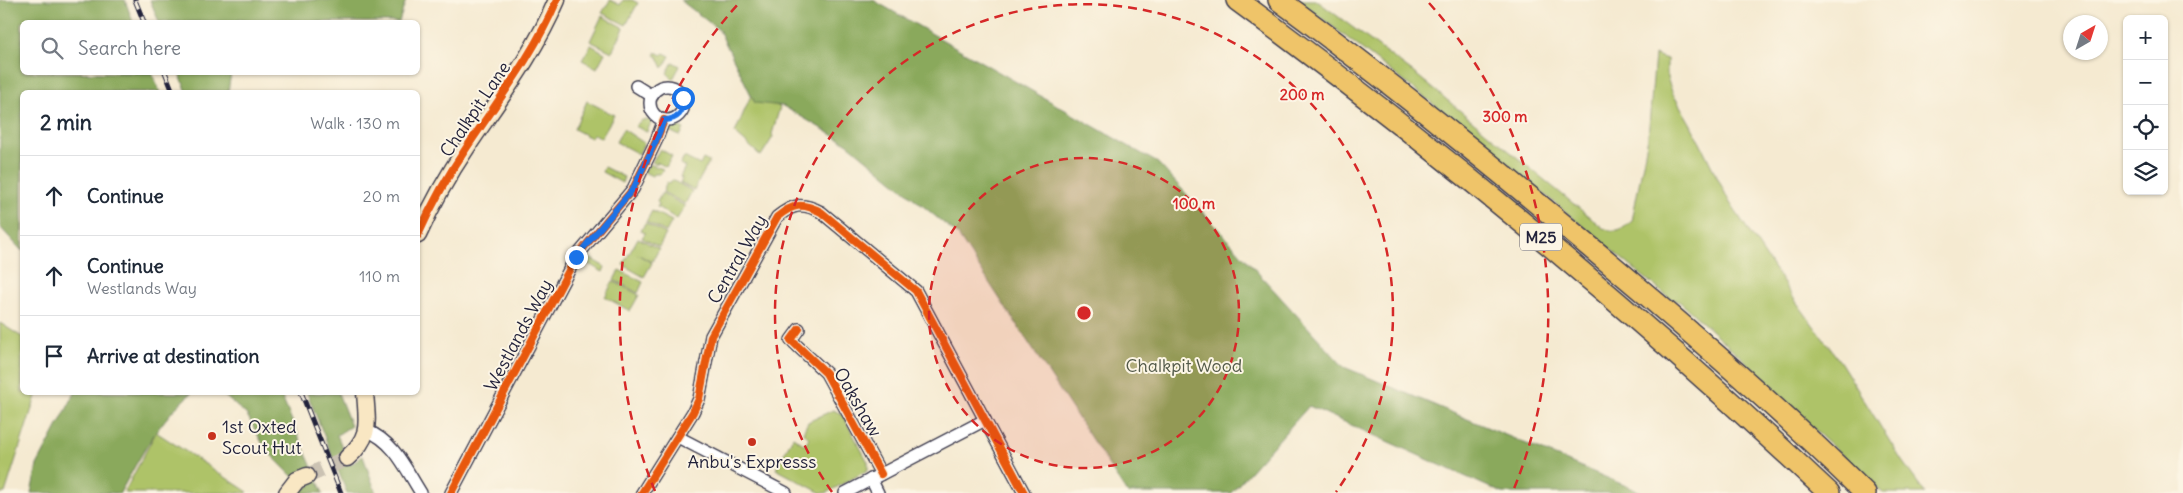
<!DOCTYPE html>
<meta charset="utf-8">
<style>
:root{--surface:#fff;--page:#f2f2f3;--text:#1f2937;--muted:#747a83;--line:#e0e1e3}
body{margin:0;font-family:Delius,sans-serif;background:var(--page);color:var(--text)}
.controls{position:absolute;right:15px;top:15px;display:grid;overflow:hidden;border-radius:8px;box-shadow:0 1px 4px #0004}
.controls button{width:45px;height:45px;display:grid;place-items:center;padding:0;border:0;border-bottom:1px solid var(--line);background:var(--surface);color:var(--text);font:25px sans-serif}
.compass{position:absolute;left:2063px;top:15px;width:45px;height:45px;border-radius:50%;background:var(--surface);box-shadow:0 1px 4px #0004;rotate:39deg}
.stop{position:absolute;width:15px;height:15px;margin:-11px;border:4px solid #1a73e8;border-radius:50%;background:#fff}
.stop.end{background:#1a73e8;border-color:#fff;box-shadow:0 1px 5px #0008}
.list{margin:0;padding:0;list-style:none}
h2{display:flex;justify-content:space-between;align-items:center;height:65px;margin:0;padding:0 20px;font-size:21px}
h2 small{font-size:16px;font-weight:400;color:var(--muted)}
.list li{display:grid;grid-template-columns:32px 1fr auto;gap:15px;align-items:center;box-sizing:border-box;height:80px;padding:0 20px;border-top:1px solid var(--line)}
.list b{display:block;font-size:19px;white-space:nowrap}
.list p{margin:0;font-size:16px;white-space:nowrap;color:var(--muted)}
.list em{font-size:16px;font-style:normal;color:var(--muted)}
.icon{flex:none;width:28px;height:28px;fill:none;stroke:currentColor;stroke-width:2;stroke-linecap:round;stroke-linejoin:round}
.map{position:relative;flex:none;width:2183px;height:493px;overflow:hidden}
.search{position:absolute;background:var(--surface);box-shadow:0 1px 4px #0004;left:20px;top:20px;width:400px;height:55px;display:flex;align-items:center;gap:12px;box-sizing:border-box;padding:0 18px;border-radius:8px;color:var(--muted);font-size:19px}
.panel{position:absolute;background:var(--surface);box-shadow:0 1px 4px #0004;left:20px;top:90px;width:400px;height:305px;border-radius:8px}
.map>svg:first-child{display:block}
</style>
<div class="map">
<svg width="2183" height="493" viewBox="0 0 2183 493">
<rect width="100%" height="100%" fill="#fcf5e5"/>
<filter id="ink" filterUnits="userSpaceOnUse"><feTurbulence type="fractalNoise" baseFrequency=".02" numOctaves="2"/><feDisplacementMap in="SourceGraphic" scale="10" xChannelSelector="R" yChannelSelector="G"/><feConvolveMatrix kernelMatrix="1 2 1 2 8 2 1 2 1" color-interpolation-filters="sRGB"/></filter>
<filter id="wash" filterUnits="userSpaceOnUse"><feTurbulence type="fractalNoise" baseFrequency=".0096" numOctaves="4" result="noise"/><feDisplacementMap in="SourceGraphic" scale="20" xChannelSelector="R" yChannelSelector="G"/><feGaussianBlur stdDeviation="1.12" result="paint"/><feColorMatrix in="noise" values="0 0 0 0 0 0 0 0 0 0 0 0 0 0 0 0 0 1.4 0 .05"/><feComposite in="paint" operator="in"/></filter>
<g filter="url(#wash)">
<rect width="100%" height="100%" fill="#f5ead1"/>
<g fill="#aec367" stroke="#687251">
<path d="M610 0 620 5 623 0H632L638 3 626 25 602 13Z"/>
<path d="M1298 0H1316L1419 77 1603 228C1616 233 1622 230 1632 221L1648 137 1655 55 1667 59V78L1673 94 1690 123 1730 203 1792 296 1841 363 1902 461 1925 493H1883L1757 377 1755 370 1680 302 1668 297 1462 126Z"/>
<path d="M602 16 624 28 612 52 590 41Z"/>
<path d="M591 45 605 53 597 68 582 60Z"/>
<path d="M656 52 662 55 664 53 670 56 663 68 658 57 655 55Z"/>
<path d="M673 62 680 66 673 79 667 73Z"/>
<path d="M751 95 780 107 772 134 773 137 761 156 735 133Z"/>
<path d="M587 101 614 115 601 138 593 134 591 138 574 129Z"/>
<path d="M642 120H652L647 132 635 126Z"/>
<path d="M669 122 684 129 680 136 665 129Z"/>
<path d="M623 129 644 143 639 154 616 142Z"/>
<path d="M660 149 672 156 666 167 657 162 656 164 652 162Z"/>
<path d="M684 157 700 165 703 159 709 162 694 190 680 183 682 178 680 177 685 167 680 164Z"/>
<path d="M649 164 663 169 660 174H655L652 176 644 172Z"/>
<path d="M604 167 624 177 622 183 602 172Z"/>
<path d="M672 180 692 191 685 204 663 192 667 182 670 184Z"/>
<path d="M662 193 685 206 677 219 657 207 659 204 657 202Z"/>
<path d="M652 211 672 221 666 232 646 222Z"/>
<path d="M645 223 666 234 659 247 642 238 645 233 641 231Z"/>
<path d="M638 238 659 249 652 262 637 254 652 263 644 277 623 265Z"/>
<path d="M588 257 605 267 603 272 585 262Z"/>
<path d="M619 270 643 282 638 293 614 280Z"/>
<path d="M613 281 639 295 630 311 605 297Z"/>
<path d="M0 323 22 337V392L37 393 5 493H0Z"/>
<path d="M833 410 842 414 868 462V470L826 493H821L776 469 793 437 805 445 809 438 803 432 808 422Z"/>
<path d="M156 432 248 492 247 493H124Z"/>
</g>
<g fill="#8aa95c" stroke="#56664c">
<path d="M0 0H125L133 22H22V72L152 73 160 92H22V251L0 227Z"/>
<path d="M150 0H406L399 22H248L239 19 238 22H159Z"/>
<path d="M680 0H873L1158 163 1344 367 1643 493H1502L1309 406 1231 493H1127L958 235 848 144 783 106 755 103 719 30Z"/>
<path d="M179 73H231L228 92H187Z"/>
<path d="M75 393V392L192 393C159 419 141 456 120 493H31L37 465Z"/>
<path d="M221 393H280L323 493H296L311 485 304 469 293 477 266 450 247 415Z"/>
<path d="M307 393H338L351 426 337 435 350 465 363 456 376 493H347Z"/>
</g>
</g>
<g filter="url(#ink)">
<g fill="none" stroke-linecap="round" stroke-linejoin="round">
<path stroke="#cbc2b3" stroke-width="16" stroke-dasharray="16 8" stroke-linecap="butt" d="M307 476 347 458"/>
<defs>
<g id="street">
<path d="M636 86 652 96"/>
<circle cx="667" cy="103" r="17"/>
<path d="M799 329 791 340 826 373 881 474"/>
<path d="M366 430C395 442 405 468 421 493"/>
<path d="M678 437 786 493"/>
<path d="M871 479 878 493"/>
<path d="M451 493 576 257 633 189 656 141 664 120"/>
<path d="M642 493 693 412 699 399 711 336 777 217C793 204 802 202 821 212L916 291 1024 493"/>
<path d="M845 493 985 420"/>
</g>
<g id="secondary">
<path d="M418 235C432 204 448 175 467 147 499 99 534 54 557 0"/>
<path d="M347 458C372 436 367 423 365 392"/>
<path d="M287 493 297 480 307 476"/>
</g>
<g id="highway">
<path d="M1237 0C1444 152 1642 317 1829 493"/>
<path d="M1279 0C1379 73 1476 152 1572 232 1672 315 1772 401 1865 493"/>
</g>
</defs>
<use href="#street" stroke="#424052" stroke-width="14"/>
<use href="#secondary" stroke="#424052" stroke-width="19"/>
<use href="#highway" stroke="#424052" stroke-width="24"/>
<use href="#street" stroke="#fff" stroke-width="11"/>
<use href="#secondary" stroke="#f9e7c3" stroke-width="16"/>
<use href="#highway" stroke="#efc469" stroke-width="21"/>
<defs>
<g id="rail">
<path d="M135 0 144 22"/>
<path d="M165 72 173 92"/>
<path d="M301 392 341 493"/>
</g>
</defs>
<use href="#rail" stroke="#22223b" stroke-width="5"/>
<use href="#rail" stroke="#fcf5e5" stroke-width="3" stroke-dasharray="9" stroke-linecap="butt"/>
<defs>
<g id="cycleway">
<path d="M418 235C432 204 448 175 467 147 499 99 534 54 557 0"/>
<path d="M799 329 791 340 826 373 881 474"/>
<path d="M451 493 576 257 633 189 656 141 664 120"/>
<path d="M642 493 693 412 699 399 711 336 777 217C793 204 802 202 821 212L916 291 1024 493"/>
</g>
</defs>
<use href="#cycleway" stroke="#fcf5e5" stroke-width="11"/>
<use href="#cycleway" stroke="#e8590c" stroke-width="8"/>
</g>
</g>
<g fill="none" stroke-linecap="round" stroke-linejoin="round" filter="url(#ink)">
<path stroke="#1a73e8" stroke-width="6" d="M576 257 633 189 656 141 664 120C677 120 685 112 683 98"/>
</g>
<circle cx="1084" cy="313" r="155" fill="#d62828" fill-opacity=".12"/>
<g fill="none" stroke="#d62828" stroke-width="2.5" stroke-dasharray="9 6">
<circle cx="1084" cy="313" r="155"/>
<path d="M832 492A309 309 0 1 1 1336 492"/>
<path d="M655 491A464 464 0 0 1 739 3M1429 3A464 464 0 0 1 1513 491"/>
</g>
<g fill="#c8321e" stroke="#fcf5e5" stroke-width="2">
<circle cx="212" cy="436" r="5"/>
<circle cx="752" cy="442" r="5"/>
</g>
<g text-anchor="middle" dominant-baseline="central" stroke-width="4" stroke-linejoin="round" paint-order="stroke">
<rect fill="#fcf5e5" stroke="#63616e" stroke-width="1" x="1520" y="223.5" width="42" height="27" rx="4"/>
<g font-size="16" font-weight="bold" fill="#22223b">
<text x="1541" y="237">M25</text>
</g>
<g font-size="18" fill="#22223b" stroke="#fcf5e5">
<text transform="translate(475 109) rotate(-56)">Chalkpit Lane</text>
<text transform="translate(737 259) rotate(-60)">Central Way</text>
<text transform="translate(518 335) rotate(-62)">Westlands Way</text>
<text transform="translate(858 402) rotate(60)">Oakshaw</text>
</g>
<g font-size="18" fill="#535a4a" stroke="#fcf5e5">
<text x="1184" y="365">Chalkpit Wood</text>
</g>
<g font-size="18" fill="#22223b" stroke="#fcf5e5" text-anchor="start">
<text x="222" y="426">1st Oxted<tspan x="222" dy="21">Scout Hut</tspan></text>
<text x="752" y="461" text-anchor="middle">Anbu's Expresss</text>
</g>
</g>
<circle cx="1084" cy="313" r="8" fill="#d62828" stroke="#fcf5e5" stroke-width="2.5"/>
<g font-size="15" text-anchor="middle" font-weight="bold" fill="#d62828" stroke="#fcf5e5" stroke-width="4" stroke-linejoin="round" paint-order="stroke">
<text x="1302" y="100">200 m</text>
<text x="1505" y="122">300 m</text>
<text x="1194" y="209">100 m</text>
</g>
</svg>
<div class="controls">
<button>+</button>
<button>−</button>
<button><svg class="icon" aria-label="locate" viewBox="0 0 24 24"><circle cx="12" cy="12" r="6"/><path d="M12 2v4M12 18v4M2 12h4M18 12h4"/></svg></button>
<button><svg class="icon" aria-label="layers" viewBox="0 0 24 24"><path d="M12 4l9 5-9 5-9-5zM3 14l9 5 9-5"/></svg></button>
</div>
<svg class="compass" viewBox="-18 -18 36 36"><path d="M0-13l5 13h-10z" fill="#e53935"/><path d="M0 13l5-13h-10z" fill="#747a83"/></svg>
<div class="stop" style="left:683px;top:98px"></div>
<div class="stop end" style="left:576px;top:257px"></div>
<div class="search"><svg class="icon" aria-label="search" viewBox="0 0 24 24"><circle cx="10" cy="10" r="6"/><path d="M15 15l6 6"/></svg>Search here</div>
<section class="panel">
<h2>2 min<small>Walk · 130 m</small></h2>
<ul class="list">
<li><svg class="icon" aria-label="ahead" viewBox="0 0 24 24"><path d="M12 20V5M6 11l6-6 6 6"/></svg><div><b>Continue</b></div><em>20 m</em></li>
<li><svg class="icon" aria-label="ahead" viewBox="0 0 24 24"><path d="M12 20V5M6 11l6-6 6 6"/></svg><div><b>Continue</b><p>Westlands Way</p></div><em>110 m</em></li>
<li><svg class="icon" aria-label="arrive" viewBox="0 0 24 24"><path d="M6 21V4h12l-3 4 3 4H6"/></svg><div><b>Arrive at destination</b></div></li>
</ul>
</section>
</div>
